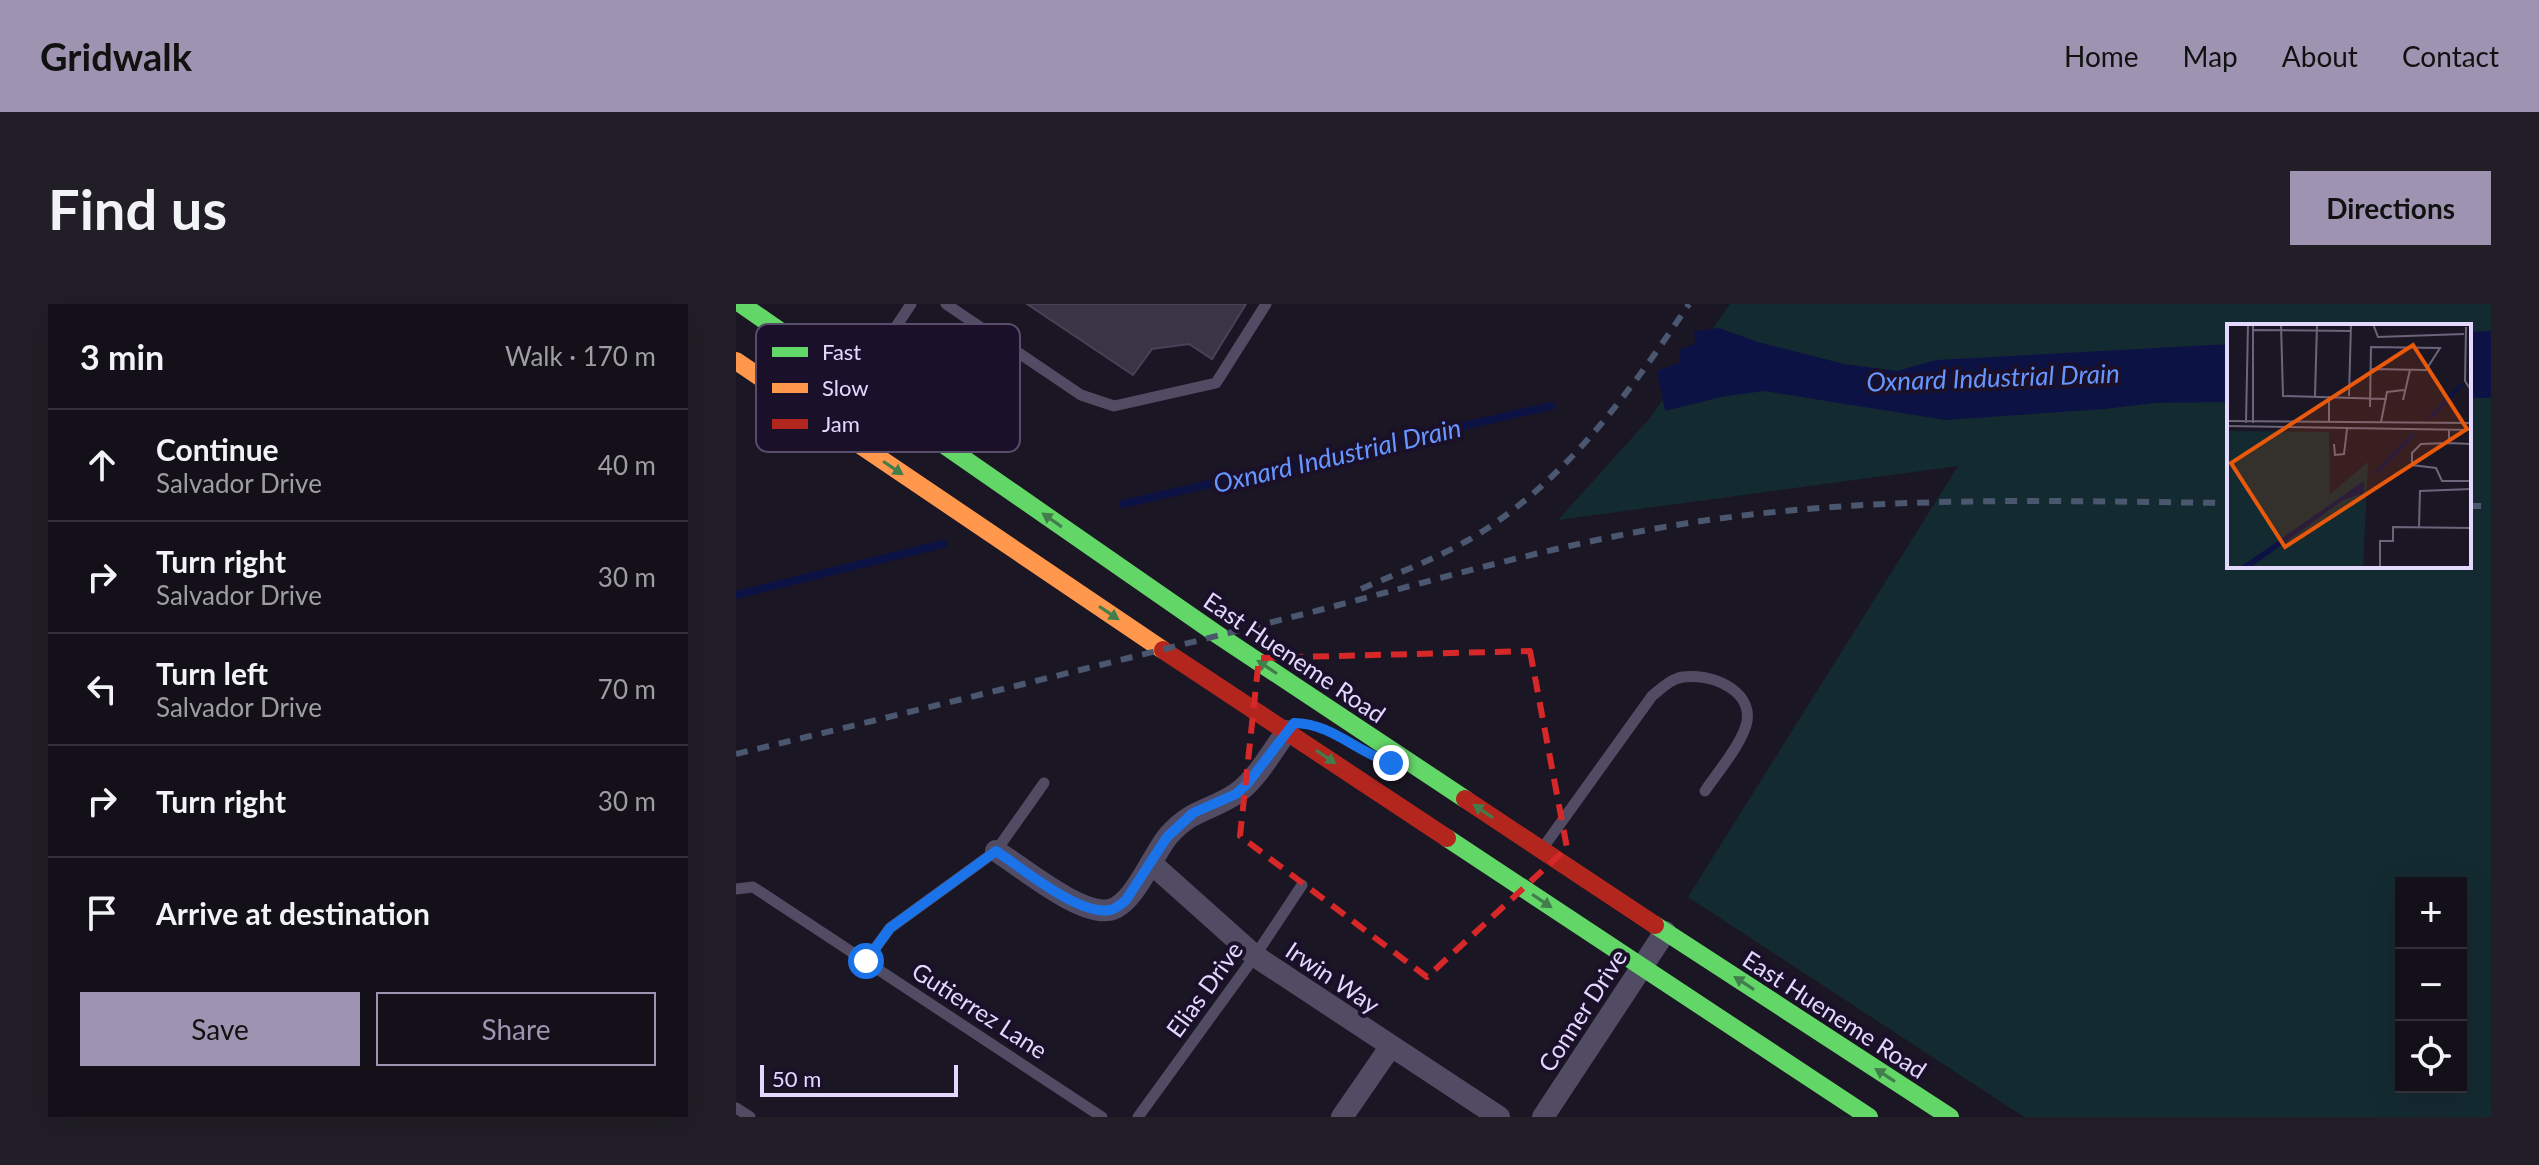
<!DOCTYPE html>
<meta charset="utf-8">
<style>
:root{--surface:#14101a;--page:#211e27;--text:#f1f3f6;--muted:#9d9da2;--line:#333039;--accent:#9e94b2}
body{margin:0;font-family:Lato,sans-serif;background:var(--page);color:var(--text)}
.controls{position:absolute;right:24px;bottom:24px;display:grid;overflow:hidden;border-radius:0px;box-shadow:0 8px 32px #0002}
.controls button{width:72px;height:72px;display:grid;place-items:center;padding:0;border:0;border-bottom:2px solid var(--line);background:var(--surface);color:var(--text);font:40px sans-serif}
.scale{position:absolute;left:24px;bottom:20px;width:198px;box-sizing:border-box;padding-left:8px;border:4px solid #e5d8ff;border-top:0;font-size:22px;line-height:28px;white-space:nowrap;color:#e5d8ff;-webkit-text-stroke:6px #1a1029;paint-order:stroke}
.stop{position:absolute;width:24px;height:24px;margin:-18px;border:6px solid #1a73e8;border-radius:50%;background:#fff}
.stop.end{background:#1a73e8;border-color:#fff;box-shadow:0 2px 8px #0008}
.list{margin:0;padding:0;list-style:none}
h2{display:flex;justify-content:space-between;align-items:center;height:104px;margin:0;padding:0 32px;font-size:34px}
h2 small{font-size:26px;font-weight:400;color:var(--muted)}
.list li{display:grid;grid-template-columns:52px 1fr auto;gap:24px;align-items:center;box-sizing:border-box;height:112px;padding:0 32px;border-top:2px solid var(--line)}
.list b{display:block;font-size:30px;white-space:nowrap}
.list p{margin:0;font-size:26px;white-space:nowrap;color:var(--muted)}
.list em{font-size:26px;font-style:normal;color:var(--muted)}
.actions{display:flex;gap:16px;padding:24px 32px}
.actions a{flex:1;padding:18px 0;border:2px solid var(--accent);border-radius:0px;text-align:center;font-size:28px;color:var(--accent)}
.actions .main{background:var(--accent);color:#111}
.icon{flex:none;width:44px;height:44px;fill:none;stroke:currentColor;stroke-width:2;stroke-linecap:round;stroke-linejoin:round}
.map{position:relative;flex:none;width:1755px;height:813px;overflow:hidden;border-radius:0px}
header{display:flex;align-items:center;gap:48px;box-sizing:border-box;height:112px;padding:0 40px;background:var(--accent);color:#111}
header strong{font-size:38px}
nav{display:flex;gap:44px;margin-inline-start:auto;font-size:28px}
.intro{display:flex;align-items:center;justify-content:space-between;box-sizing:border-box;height:192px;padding:0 48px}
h1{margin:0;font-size:56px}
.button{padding:20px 36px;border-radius:0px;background:var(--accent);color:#111;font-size:28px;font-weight:700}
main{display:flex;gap:48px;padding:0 48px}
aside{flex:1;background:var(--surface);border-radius:0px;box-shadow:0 8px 32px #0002}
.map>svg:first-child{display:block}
</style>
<header>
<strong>Gridwalk</strong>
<nav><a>Home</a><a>Map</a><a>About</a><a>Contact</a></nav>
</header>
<div class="intro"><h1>Find us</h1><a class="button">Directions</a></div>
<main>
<aside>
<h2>3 min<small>Walk · 170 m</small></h2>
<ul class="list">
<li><svg class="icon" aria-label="ahead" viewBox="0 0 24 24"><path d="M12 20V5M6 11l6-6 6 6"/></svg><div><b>Continue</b><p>Salvador Drive</p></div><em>40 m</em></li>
<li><svg class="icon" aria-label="right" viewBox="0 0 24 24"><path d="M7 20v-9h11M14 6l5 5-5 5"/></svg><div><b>Turn right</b><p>Salvador Drive</p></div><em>30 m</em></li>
<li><svg class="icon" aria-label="left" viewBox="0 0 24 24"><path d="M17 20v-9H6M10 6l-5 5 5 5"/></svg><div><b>Turn left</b><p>Salvador Drive</p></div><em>70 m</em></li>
<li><svg class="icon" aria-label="right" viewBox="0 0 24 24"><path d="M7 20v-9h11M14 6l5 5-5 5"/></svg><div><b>Turn right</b></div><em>30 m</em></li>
<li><svg class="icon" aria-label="arrive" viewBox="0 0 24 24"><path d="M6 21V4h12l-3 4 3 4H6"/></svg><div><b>Arrive at destination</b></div></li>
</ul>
<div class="actions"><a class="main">Save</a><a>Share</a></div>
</aside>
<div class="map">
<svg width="1755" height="813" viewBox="0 0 1755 813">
<rect width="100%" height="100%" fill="#1b1623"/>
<path fill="#142a31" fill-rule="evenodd" d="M994 0H1755V813H1288L952 593 1222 162 822 216 913 115ZM1493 22H1733V262H1493ZM1665 579H1725V783H1665Z"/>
<g fill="#0c1344">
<path d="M983 24 1022 38 1108 60 1161 67 1200 56 1493 40V98L1419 99 1369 105 1209 116 1028 87 985 93 929 107 921 67 944 58 943 46 959 40 958 27Z"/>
<path d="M1755 27V94H1733V28Z"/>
</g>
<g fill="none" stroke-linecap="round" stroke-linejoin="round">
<g stroke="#0c1344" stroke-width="8">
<path d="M387 200 815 102"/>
<path d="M0 291 207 240"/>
</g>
</g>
<path fill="#3b3445" stroke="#494157" stroke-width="2" d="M291 0H510L476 55 453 40 416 45 397 71Z"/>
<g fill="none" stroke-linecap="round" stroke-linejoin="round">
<g stroke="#514b64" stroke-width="11">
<path d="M210 0 345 91 378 102 480 79 530 0"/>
<path d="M122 80 175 0"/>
<path d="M806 545 916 392C926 384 934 375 947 373 973 369 1016 385 1011 417 1008 437 981 469 969 487"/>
<path d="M0 585 17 583 366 813"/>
<path d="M130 657 154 624 260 547 308 479"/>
<path d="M0 804 14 813"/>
<path d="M402 813 519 652 566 581"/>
</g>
<g stroke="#514b64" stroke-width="22">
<path d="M260 547C286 563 343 611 373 606 398 602 417 549 433 531 457 504 475 507 501 489 521 475 536 447 551 427"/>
<path d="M415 559 519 652 763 813"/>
<path d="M606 813 655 742"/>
<path d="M807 813 929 628"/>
</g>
<g stroke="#63d668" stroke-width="18">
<path d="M5 0 482 331 729 495"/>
<path d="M711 534 1133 813"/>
<path d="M919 621 1214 813"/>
</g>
<path stroke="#ff974d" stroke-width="18" d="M0 57 427 346"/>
<g stroke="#b3261e" stroke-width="18">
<path d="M427 346 711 534"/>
<path d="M729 495 919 621"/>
</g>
<g stroke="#4b576f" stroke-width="6" stroke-dasharray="12 10" stroke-linecap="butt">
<path d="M1733 202H1755"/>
<path d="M625 285C664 268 705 253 741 231 832 174 894 88 953 0"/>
<path d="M0 450C191 404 382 357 572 309 700 276 827 238 959 218 1136 191 1314 197 1493 199"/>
</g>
</g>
<defs><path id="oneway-solid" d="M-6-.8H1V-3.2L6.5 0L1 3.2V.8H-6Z" transform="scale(2)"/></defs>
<g fill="#427d4c">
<use href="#oneway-solid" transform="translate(157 164) rotate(34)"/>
<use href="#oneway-solid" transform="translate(316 216) rotate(-145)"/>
<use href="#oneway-solid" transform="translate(373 309) rotate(34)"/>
<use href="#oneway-solid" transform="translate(531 363) rotate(-146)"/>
<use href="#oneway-solid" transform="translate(590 453) rotate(34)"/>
<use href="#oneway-solid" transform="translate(747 507) rotate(-146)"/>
<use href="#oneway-solid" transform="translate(806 597) rotate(34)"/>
<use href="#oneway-solid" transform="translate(1008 679) rotate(-147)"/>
<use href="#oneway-solid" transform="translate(1149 771) rotate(-147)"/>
</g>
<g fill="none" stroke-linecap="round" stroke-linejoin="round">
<path stroke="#1a73e8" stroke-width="10" d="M130 657 154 624 260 547C286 564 343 612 374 606 380 605 385 600 390 596L431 533 457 509 500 490 511 480 558 419C594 419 621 448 655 459"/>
</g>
<path fill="none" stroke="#d62828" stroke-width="6" stroke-dasharray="16 10" stroke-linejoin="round" d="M794 347 831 544 691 673 504 532 523 354Z"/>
<g text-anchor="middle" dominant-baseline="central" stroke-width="8" stroke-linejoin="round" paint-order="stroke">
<g font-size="24" fill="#e5d8ff" stroke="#1a1029">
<text transform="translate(559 353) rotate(34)">East Hueneme Road</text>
<text transform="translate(597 673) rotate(34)">Irwin Way</text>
<text transform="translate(468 685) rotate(-54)">Elias Drive</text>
<text transform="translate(244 706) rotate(33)">Gutierrez Lane</text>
<text transform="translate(846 706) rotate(-57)">Conner Drive</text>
<text transform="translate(1099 710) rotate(33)">East Hueneme Road</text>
</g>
<g font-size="26" font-style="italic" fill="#6696ff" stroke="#1a1029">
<text transform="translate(1257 73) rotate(-2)">Oxnard Industrial Drain</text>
<text transform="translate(601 151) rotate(-13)">Oxnard Industrial Drain</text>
</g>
</g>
<g transform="translate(1491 20)">
<rect width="244" height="244" fill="#1b1623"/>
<path d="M0 107 102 108 103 170 141 138 136 244H0Z" fill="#142a31"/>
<path d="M137 157V169L116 176 23 244H12Z" fill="#0c1344"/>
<path fill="none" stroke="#0c1344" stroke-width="4" d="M203 94 235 60M149 149 187 110"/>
<path fill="none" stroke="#6c647b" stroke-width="2" d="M54 0 56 72 160 75M146 0 151 13 237 10M239 3 238 57 244 66M27 6 124 7M88 72 90 0M122 72 124 0M176 76 183 46M143 83 144 23 213 24 199 46 144 45M0 97 244 99M102 98V72M154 98 160 68 177 66M19 99 21 0M26 99V0M0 102 244 106M222 105V119L244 120M222 119 194 120 185 129V141L209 144 215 157H244M107 120 108 131 117 130 120 105M192 203 193 167 244 165M153 244V217H166V203L244 204"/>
<path fill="#e8590c" fill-opacity="0.15" stroke="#e8590c" stroke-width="4" d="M186 21 240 105 58 223 4 139Z"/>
<rect width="244" height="244" fill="none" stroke="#e5d8ff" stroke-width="4"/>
</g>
<rect x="20" y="20" width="264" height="128" rx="12" fill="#1a1029" stroke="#574c69" stroke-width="2"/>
<rect x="36" y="43" width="36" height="10" fill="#63d668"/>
<rect x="36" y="79" width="36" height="10" fill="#ff974d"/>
<rect x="36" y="115" width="36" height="10" fill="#b3261e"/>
<g font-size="22" fill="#e5d8ff">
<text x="86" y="56">Fast</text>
<text x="86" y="92">Slow</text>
<text x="86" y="128">Jam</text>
</g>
</svg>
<div class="controls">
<button>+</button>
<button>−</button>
<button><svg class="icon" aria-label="locate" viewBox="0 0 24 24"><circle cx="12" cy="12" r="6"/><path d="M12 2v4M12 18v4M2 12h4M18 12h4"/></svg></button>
</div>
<div class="scale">50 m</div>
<div class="stop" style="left:130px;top:657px"></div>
<div class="stop end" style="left:655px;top:459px"></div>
</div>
</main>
